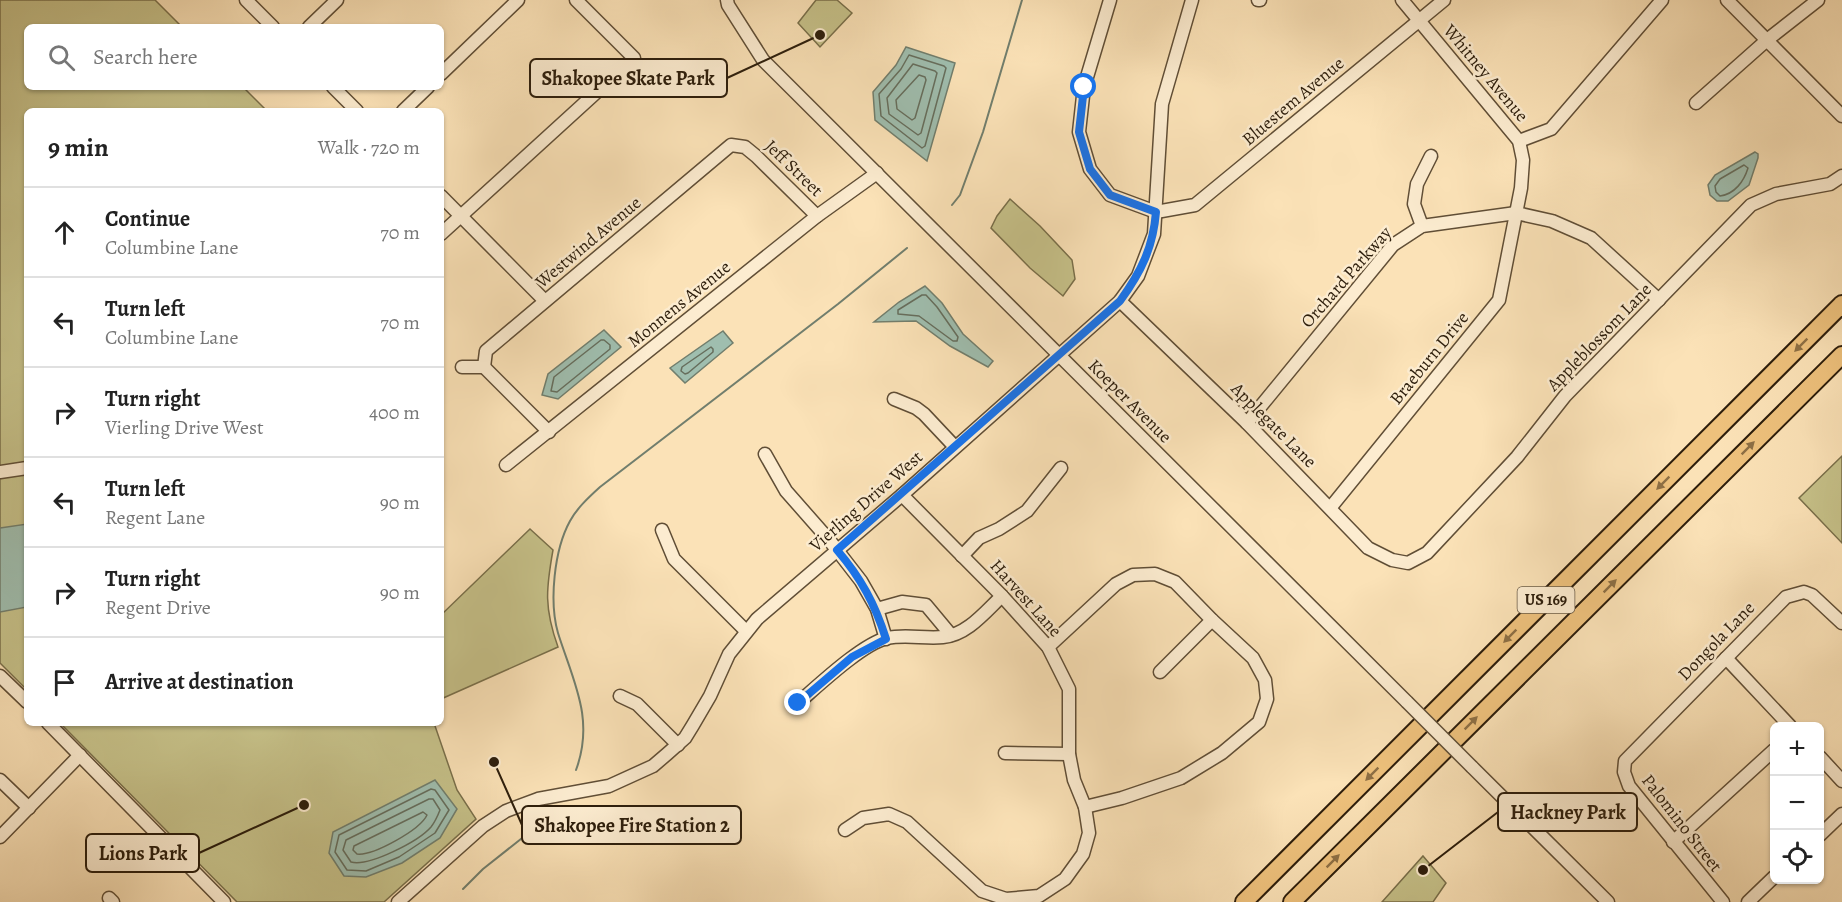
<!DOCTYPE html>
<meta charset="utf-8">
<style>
:root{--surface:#fff;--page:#f6f6f6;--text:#222;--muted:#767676;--line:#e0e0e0}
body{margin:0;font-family:Alegreya,serif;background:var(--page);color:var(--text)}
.controls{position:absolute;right:18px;bottom:18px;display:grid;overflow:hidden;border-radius:9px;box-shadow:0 2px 4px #0004}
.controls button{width:54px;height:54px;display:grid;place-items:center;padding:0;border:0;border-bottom:2px solid var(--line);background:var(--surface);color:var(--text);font:30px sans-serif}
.stop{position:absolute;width:18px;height:18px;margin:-14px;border:4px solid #1a73e8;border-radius:50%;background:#fff}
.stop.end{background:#1a73e8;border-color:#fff;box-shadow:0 2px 6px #0008}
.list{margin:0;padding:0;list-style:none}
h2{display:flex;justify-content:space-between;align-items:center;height:78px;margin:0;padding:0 24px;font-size:26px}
h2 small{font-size:20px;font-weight:400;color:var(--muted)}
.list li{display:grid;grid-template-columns:39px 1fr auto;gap:18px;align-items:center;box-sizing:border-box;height:90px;padding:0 24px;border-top:2px solid var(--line)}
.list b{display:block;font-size:22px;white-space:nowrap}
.list p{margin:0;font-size:20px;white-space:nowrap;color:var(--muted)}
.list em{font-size:20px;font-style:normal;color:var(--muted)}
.icon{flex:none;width:33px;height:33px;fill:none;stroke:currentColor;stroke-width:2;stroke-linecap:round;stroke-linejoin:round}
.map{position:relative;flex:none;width:1842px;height:902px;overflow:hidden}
.search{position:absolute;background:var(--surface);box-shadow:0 2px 4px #0004;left:24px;top:24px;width:420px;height:66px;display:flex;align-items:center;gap:15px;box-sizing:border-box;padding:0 21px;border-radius:9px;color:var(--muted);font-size:22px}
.panel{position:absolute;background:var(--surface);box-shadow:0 2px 4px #0004;left:24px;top:108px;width:420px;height:618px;border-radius:9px}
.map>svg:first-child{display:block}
</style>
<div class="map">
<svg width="1842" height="902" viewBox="0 0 1842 902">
<rect width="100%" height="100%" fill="#fbe2b7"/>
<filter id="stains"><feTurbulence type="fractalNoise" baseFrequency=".00333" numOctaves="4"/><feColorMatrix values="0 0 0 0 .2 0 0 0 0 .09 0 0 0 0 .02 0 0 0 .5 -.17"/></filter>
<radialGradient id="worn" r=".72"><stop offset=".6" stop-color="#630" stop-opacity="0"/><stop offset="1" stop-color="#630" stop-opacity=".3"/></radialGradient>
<g fill="#c6c189" stroke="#796f4a" stroke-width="1.5">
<path d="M0 0H155L182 27H27V87H243L267 111H27V690L0 663Z"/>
<path d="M816 0H837L852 13 820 47 798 23Z"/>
<path d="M1010 199 1040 226 1072 260 1075 279 1063 296 1030 268 991 228 997 216Z"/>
<path d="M1842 456V543L1799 498Z"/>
<path d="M530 529 553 550C546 589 544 608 558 647L441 699V615Z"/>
<path d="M60 723H434L457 790 476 819 384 902H237Z"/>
<path d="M1423 856 1446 883 1433 902H1382Z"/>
</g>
<g fill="#9fbeaf" stroke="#717e6d" stroke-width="1.5">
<path d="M906 47 955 63 927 161 875 120 873 92 896 65Z"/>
<path d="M1755 152 1758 154V158L1749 185 1728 201H1717L1710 195 1708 185 1715 175Z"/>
<path d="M925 286 942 303 963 334 993 361 988 367 950 346 916 321 874 322 899 302Z"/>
<path d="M604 330 621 347 558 399 542 395 548 374Z"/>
<path d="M723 331 733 343 685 383 670 368Z"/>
<path d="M27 524V607L0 612V528Z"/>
<path d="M435 780 457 809 440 838 402 863 366 877 344 876 329 853 333 832Z"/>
</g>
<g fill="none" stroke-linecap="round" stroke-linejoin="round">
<g stroke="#666e5d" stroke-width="1.5">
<path d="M909 55 944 66 946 68 925 146 922 148 881 116 879 94 901 69Z"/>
<path d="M913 64 935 71 937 73 921 133 918 135 889 114 887 98Z"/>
<path d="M919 75 925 77 926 80 915 118 912 120 897 109 896 100Z"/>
<path d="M1744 165 1748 168C1744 181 1735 194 1720 196L1716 192 1715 186 1720 179Z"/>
<path d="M922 295H926L937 307 958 337 957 341H953L919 316 898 314V310Z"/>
<path d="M601 340H604L610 345V349L557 392 551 391 554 377Z"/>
<path d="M711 347 713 349V352L688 373 685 374 681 371 682 367Z"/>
<path d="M431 789 435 790 449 810 435 833 399 857 366 871 347 870 335 852 339 835Z"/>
<path d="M429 799H433L440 810C438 815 435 822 431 827 419 841 369 867 351 862L343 850 346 840Z"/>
<path d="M423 812 427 815C420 830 373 856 357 854L353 850 354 846Z"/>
</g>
<g stroke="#717e6d" stroke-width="2">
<path d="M952 205 960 195 983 132 1022 0"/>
<path d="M576 770C595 719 573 681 558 633 549 602 554 550 570 521 577 508 589 497 600 487L838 304 907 248"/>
<path d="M463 889 483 869 536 827"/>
</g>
<defs>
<g id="minor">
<path d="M246 0 273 27"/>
<path d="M727 0 728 5 763 60 1407 702"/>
<path d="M1110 0 1084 87 1079 132 1090 169 1110 195 1156 212 1195 205 1444 0"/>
<path d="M1258 0H1260"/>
<path d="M1727 0 1842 116"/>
<path d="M309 27 337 0"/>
<path d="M441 74 518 0"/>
<path d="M333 87 357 111"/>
<path d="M1696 103 1767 40 1818 0"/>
<path d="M403 111 428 87"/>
<path d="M1519 141 1551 129 1662 0"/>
<path d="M441 196 545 301"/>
<path d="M1422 226 1414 204 1417 184 1431 156"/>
<path d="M441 234 634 58 576 0"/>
<path d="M1120 301 1247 423 1368 548 1392 560 1408 563 1427 553 1517 457 1565 396 1751 205 1776 194 1830 184 1842 176"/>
<path d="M462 367H484L486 351 731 145 745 147 756 156 817 216"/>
<path d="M484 367 549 432"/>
<path d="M894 399 916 408 924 414 955 447"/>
<path d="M1247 423 1393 245 1422 226 1516 213 1552 221 1591 238 1659 300"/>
<path d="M765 454 786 491 830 541 861 581 877 609 886 639"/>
<path d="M506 465 817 216 877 173"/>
<path d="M0 472 27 468"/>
<path d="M1331 507 1499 300 1521 188 1523 160 1519 141 1402 0"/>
<path d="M662 530 674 559 746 631"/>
<path d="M962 556 979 538 999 529 1027 511 1061 468"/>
<path d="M877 609 902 602 926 605 951 635"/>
<path d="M1048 647 1116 584 1133 575 1155 574 1175 582 1212 620 1253 658 1265 680 1267 699 1259 722 1222 753 1181 778 1122 798 1085 807"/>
<path d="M1726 658 1790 726"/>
<path d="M1160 672 1212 620"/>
<path d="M0 676 27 702"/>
<path d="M620 696 637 704 678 745"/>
<path d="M798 703C819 685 862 644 887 638 906 634 925 639 943 637 967 635 985 612 1002 596"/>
<path d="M48 723 224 902"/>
<path d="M1005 753 1069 754"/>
<path d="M1820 757 1842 781"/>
<path d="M1472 767 1608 902"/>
<path d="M0 780 29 808"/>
<path d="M845 830 863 818 889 814 907 822 982 891 1006 899 1039 896 1065 879 1083 854 1089 833 1085 807 1074 780 1069 754V689L1048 647 1002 596 902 495"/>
<path d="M1820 835 1842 814"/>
<path d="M0 837 80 755"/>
<path d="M1673 842 1774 750"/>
<path d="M109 898 113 902"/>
<path d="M398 902 483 826 506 811 538 799 609 786 653 766 667 754 685 738 693 725 710 696 729 654 757 619 902 495 1120 301 1138 276 1154 234 1162 104 1192 0"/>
<path d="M1723 902 1629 786 1624 772 1625 761 1786 597 1804 592 1812 595 1842 623"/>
<path d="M1748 902 1774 877"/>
</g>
<g id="highway">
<path d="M1244 902 1842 304"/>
<path d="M1292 902 1842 355"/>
</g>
</defs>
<use href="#minor" stroke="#604e36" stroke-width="15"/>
<use href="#highway" stroke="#2c1d0b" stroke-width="20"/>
<use href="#minor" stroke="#fcecd0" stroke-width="12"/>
<use href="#highway" stroke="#eec17c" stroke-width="16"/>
<defs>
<path id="minor-bridge" d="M1407 702 1472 767"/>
</defs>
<use href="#minor-bridge" stroke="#604e36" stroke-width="15" stroke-linecap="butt"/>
<use href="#minor-bridge" stroke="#fcecd0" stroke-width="12"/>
</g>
<defs><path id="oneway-solid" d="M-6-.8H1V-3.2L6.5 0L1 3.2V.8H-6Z" transform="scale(1.5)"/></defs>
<g fill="#8d6f44">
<use href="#oneway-solid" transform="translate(1801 345) rotate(135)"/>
<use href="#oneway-solid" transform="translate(1748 448) rotate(-45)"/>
<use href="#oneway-solid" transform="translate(1663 483) rotate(135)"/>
<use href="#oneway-solid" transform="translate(1610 586) rotate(-45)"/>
<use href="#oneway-solid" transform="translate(1510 636) rotate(135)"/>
<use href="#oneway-solid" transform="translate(1471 723) rotate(-45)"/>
<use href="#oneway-solid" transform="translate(1372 774) rotate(135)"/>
<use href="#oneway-solid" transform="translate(1333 861) rotate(-45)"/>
</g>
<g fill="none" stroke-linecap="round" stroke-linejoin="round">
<path stroke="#1a73e8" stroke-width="8" d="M798 703 852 657 886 639C875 604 861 578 837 550L1120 301C1141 272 1153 248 1156 212L1110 195 1090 169 1079 132 1084 87"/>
</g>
<g text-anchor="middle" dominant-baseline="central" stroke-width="5" stroke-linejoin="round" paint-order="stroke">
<rect fill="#fcecd0" stroke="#6a5b46" stroke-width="1.5" x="1517.5" y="587" width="57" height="26" rx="4.5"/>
<g font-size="16" font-weight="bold" fill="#2c1d0b">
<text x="1546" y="600">US 169</text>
</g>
<g font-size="18" fill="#2c1d0b" stroke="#fcecd0">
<text transform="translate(1486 73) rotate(50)">Whitney Avenue</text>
<text transform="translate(1293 101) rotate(-40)">Bluestem Avenue</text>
<text transform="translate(794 168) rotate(44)">Jeff Street</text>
<text transform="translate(588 242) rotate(-40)">Westwind Avenue</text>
<text transform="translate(1346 277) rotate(-49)">Orchard Parkway</text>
<text transform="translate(679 304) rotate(-39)">Monnens Avenue</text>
<text transform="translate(1599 337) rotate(-46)">Appleblossom Lane</text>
<text transform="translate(1429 358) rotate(-51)">Braeburn Drive</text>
<text transform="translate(1130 401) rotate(45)">Koeper Avenue</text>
<text transform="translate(1274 425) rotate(45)">Applegate Lane</text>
<text transform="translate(866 501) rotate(-41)">Vierling Drive West</text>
<text transform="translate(1026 598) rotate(48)">Harvest Lane</text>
<text transform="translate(1716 641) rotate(-46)">Dongola Lane</text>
<text transform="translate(1682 823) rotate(52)">Palomino Street</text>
</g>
</g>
<path fill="none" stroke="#2c1d0b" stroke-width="2" d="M820 35L727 78M1423 870L1498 812M494 762L522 825M304 805L199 853"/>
<g fill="#2c1d0b" stroke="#fcecd0" stroke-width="2">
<circle cx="820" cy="35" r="6"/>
<circle cx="1423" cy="870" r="6"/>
<circle cx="494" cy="762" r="6"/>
<circle cx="304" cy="805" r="6"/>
</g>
<g fill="#fcecd0" stroke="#2c1d0b" stroke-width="2">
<rect x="530" y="59" width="197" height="38" rx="6"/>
<rect x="1498" y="793" width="139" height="38" rx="6"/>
<rect x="522" y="806" width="219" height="38" rx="6"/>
<rect x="86" y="834" width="113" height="38" rx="6"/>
</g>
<g font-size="20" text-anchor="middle" font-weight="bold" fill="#2c1d0b">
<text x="628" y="85">Shakopee Skate Park</text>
<text x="1568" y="819">Hackney Park</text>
<text x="632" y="832">Shakopee Fire Station 2</text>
<text x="143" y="860">Lions Park</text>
</g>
<rect width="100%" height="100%" filter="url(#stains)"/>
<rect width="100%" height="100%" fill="url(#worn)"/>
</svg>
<div class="controls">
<button>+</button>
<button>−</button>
<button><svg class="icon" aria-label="locate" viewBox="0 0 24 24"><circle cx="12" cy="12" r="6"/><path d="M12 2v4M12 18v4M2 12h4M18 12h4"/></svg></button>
</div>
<div class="stop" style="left:1084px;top:87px"></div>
<div class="stop end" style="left:798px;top:703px"></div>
<div class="search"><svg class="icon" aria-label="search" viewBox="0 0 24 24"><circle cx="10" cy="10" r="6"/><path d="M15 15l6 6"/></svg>Search here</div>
<section class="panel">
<h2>9 min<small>Walk · 720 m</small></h2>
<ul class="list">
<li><svg class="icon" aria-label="ahead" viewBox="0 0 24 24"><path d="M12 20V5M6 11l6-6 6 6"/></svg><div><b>Continue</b><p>Columbine Lane</p></div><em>70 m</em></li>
<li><svg class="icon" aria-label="left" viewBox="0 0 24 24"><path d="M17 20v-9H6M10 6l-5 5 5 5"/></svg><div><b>Turn left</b><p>Columbine Lane</p></div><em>70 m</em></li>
<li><svg class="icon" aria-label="right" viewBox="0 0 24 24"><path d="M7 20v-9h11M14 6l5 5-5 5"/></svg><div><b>Turn right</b><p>Vierling Drive West</p></div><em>400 m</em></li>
<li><svg class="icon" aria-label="left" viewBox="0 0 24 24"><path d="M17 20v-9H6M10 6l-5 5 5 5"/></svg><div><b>Turn left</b><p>Regent Lane</p></div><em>90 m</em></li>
<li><svg class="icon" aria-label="right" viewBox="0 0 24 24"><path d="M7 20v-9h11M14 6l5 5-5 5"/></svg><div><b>Turn right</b><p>Regent Drive</p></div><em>90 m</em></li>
<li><svg class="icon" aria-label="arrive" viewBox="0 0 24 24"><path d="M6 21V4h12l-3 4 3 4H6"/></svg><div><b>Arrive at destination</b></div></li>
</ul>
</section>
</div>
